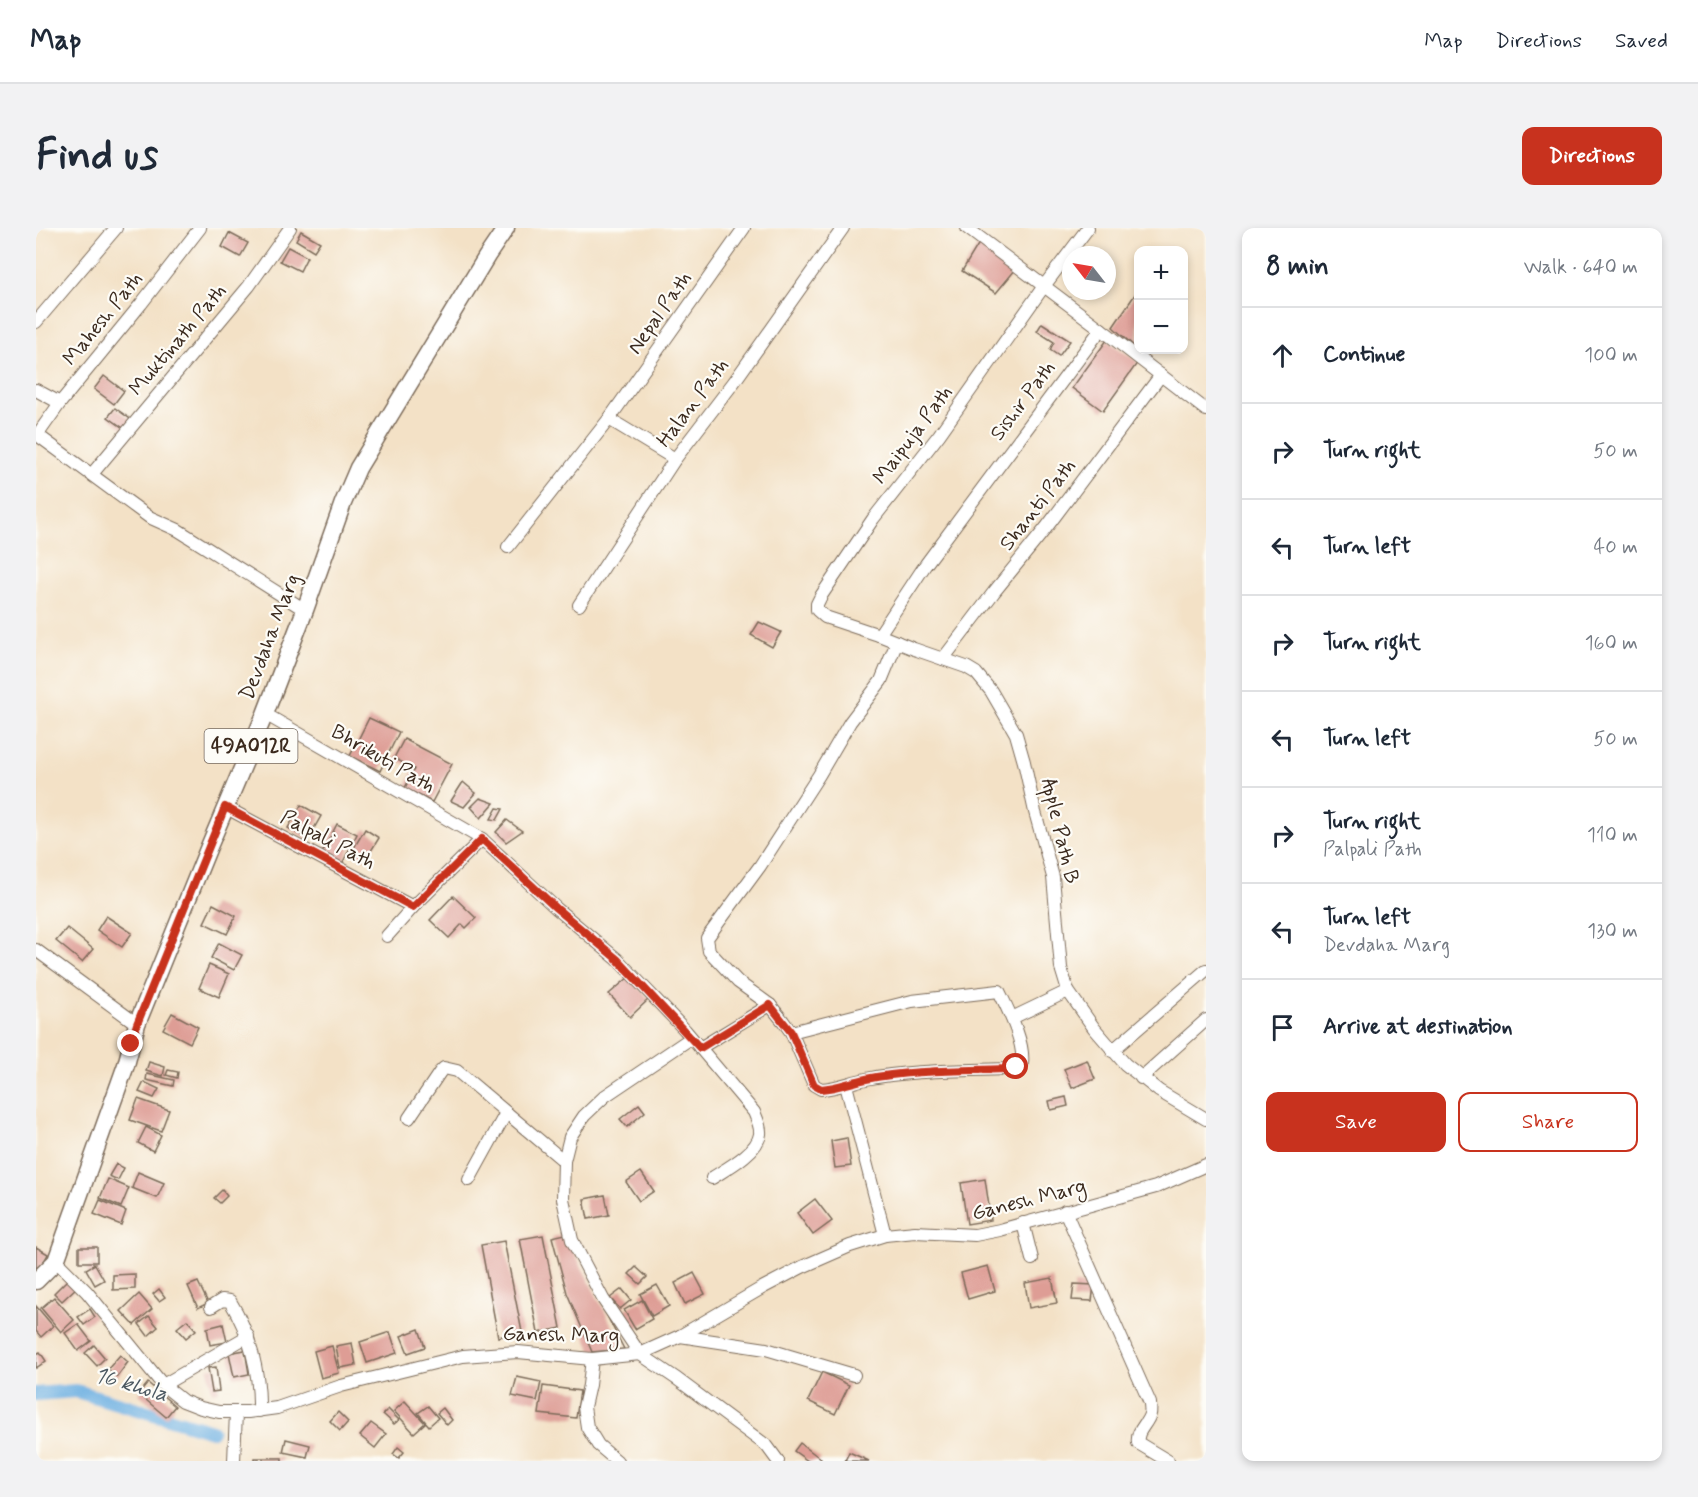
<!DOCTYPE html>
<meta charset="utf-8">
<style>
:root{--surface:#fff;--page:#f2f2f3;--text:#1f2937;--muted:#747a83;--line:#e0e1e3;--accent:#c8321e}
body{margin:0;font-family:Mynerve,sans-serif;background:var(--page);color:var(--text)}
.controls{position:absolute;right:18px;top:18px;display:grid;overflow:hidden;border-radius:12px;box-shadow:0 3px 9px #0003}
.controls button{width:54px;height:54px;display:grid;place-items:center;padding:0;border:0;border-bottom:2px solid var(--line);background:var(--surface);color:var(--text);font:30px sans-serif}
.compass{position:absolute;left:1026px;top:18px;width:54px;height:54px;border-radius:50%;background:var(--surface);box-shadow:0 3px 9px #0003;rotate:301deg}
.stop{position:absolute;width:18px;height:18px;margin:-14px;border:4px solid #c8321e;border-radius:50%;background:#fff}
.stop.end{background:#c8321e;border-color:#fff;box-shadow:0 2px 6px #0008}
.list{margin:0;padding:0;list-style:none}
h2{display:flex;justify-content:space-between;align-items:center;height:78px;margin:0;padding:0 24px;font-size:26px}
h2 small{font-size:20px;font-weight:400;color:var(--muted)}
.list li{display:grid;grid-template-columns:39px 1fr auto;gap:18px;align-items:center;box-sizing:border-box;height:96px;padding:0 24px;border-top:2px solid var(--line)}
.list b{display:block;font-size:22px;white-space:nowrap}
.list p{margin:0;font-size:20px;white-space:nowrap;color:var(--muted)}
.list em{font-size:20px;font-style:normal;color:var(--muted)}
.actions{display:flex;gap:12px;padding:18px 24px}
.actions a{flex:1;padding:14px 0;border:2px solid var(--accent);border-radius:12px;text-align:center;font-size:21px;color:var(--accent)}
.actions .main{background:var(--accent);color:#fff}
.icon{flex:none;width:33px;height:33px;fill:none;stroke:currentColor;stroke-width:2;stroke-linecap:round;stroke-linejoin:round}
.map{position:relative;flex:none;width:1170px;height:1233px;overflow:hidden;border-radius:12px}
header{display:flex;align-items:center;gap:36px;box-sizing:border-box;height:84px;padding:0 30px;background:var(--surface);border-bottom:2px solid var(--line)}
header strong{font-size:28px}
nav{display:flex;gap:33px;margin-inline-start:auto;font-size:21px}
.intro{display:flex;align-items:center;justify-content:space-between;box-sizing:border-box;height:144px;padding:0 36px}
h1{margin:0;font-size:42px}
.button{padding:15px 27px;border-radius:12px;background:var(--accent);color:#fff;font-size:21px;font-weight:700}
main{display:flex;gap:36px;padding:0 36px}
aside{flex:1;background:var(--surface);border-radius:12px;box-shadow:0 3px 9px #0003}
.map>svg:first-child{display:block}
</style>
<header>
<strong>Map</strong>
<nav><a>Map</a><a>Directions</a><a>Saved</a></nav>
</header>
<div class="intro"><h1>Find us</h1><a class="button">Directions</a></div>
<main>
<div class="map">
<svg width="1170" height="1233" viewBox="0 0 1170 1233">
<rect width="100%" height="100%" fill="#fdfcf7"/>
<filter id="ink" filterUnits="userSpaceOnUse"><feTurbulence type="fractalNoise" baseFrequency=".0167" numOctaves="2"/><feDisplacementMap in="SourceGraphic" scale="12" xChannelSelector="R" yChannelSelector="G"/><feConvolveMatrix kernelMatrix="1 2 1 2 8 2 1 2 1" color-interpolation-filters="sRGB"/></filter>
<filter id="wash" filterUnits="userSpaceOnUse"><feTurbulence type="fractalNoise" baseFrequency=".008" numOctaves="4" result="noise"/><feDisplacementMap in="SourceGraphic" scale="24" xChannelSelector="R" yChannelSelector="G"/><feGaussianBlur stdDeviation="1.35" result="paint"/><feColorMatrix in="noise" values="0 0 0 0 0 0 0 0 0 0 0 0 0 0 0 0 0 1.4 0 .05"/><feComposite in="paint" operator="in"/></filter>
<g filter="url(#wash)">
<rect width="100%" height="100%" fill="#f3e1c6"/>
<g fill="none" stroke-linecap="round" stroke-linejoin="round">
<path stroke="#6cafe1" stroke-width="14" d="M0 1166 40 1163 176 1203"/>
</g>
<g id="blocks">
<g fill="#de9d95">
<path d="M265 3 284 14 278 23 260 12Z"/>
<path d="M193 5 212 15 204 29 186 19Z"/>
<path d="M943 15 980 41 960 65 926 43Z"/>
<path d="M252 19 271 29 264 43 244 33Z"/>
<path d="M1102 62V117L1100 120 1077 99Z"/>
<path d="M1006 95 1034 113 1023 128 1014 122 1018 114 1001 103Z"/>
<path d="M1071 112 1102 134 1067 183 1036 160Z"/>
<path d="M68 148 88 163 78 176 58 161Z"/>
<path d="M79 180 97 193 90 202 72 189Z"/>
<path d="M723 394 745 404 736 419 715 407Z"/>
<path d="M333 490 363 504 344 543 314 528Z"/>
<path d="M368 511 416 536 396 574 369 560 378 541 358 530Z"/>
<path d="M427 554 440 565 428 579 415 573Z"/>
<path d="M444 570 458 575 445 590 435 579Z"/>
<path d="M265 577 285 588 272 611 252 600Z"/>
<path d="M461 580 467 581 461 592 455 591Z"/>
<path d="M471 592 486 603 470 614 460 604Z"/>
<path d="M301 596 321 606 306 636 286 625Z"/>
<path d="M329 601 343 610 330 631 316 623Z"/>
<path d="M417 668 440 690 430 700 426 696 413 710 394 692Z"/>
<path d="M177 676 200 688 191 706 168 695Z"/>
<path d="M70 688 96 705 86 719 61 702Z"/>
<path d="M31 700 57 721 46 734 20 713Z"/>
<path d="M183 715 206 727 198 742 175 730Z"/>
<path d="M173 737 193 746 183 769 163 760Z"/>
<path d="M593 749 613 771 594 789 573 766Z"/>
<path d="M136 785 162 799 154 815 127 801Z"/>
<path d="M1051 832 1059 851 1036 860 1028 841Z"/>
<path d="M113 834 129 839 127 848 110 843Z"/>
<path d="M132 842 142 844 141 850 130 847Z"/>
<path d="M111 846 138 852 137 858 110 852Z"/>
<path d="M108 854 123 861 118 870 103 864Z"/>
<path d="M1030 869 1032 878 1015 882 1013 873Z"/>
<path d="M102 871 133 882 125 903 94 892Z"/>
<path d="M603 876 609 884 591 899 584 891Z"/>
<path d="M110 899 125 907 117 923 102 915Z"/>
<path d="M811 910 815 938 799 940 795 913Z"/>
<path d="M80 936 88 940 82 952 73 948Z"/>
<path d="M102 944 128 955 121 970 96 960Z"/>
<path d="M605 944 618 963 603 973 590 954Z"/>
<path d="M72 951 93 960 85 979 64 970Z"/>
<path d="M949 951 955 992 931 996 925 955Z"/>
<path d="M186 962 191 968 184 975 178 970Z"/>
<path d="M569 967 573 987 552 991 548 971Z"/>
<path d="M779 971 796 993 777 1007 761 985Z"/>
<path d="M64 972 90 983 85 997 58 986Z"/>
<path d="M529 1006 588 1121 556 1124 531 1065 516 1009Z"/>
<path d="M507 1007 525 1100 502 1105 484 1011Z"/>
<path d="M468 1013 486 1104 462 1109 445 1017Z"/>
<path d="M0 1019 12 1026 2 1044 0 1043Z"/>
<rect x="43" y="1019" width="18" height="15"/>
<path d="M59 1036 68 1052 59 1057 50 1041Z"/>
<path d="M952 1038 959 1063 932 1071 925 1045Z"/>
<path d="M600 1039 611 1049 604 1056 593 1046Z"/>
<path d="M658 1045 669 1066 649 1076 639 1055Z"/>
<path d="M99 1046V1061L77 1062V1047Z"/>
<path d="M34 1049 42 1058 26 1073 18 1065Z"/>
<path d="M1016 1050 1021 1075 993 1080 989 1055Z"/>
<path d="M162 1054 172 1075 162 1080 152 1058Z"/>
<path d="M1038 1056 1058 1057 1056 1073 1036 1072Z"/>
<path d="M621 1057 633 1078 616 1088 604 1066Z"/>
<path d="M123 1061 129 1069 123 1073 117 1066Z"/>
<path d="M586 1061 595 1072 584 1081 574 1070Z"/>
<path d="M103 1066 116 1081 98 1097 85 1083Z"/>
<path d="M18 1069 38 1092 25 1104 5 1080Z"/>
<path d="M606 1072 616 1091 599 1101 588 1082Z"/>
<path d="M0 1078 17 1098 5 1109 0 1103Z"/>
<path d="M54 1081 59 1089 48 1097 42 1089Z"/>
<path d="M113 1088 122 1099 112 1108 103 1096Z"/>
<path d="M151 1092 160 1102 150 1110 141 1100Z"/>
<path d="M42 1096 55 1113 42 1123 29 1105Z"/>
<path d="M187 1096 191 1114 174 1117 171 1100Z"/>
<path d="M383 1101 389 1119 372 1125 365 1108Z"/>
<path d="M354 1104 361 1125 331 1135 324 1114Z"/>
<path d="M316 1115 320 1137 304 1140 300 1118Z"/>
<path d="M58 1117 69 1130 61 1138 49 1125Z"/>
<path d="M296 1118 303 1145 285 1150 278 1123Z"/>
<path d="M209 1122 213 1146 198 1149 193 1125Z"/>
<path d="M4 1124 10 1133 0 1140V1126Z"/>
<path d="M84 1127 92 1134 81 1149 72 1141Z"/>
<path d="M180 1139 183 1163 176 1164 172 1140Z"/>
<path d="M786 1144 813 1157 799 1186 772 1173Z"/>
<path d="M481 1149 505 1154 501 1173 476 1168Z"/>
<path d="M112 1155 139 1178 130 1189 103 1166Z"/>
<path d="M507 1158 544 1163 540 1190 503 1186Z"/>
<path d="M369 1173 389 1195 378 1205 358 1183Z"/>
<path d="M392 1178 402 1190 393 1198 382 1185Z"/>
<path d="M407 1180 416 1192 411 1197 401 1185Z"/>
<path d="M352 1181 363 1192 358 1196 347 1186Z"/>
<path d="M302 1184 312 1194 304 1203 294 1193Z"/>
<path d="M335 1195 350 1206 339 1220 324 1208Z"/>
<path d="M250 1211 274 1217 271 1229 247 1224Z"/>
<path d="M764 1215 785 1231 783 1233H772L758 1223Z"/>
<path d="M362 1219 368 1224 363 1230 357 1226Z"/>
<path d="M813 1224 833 1233H809Z"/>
<rect x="219" y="1230" width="27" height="3"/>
</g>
</g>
</g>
<g filter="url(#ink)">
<use href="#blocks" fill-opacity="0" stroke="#7b6a59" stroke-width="1.5"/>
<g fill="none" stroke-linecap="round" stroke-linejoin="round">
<defs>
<g id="minor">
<path d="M1052 0 1008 58 903 207 837 291 785 368 781 376V382L789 389 843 407 878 421 930 439 940 445 955 463 980 506 988 534 999 584 1017 649 1025 740 1032 763 1058 800 1089 836 1123 863 1170 891"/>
<path d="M0 94 80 0"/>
<path d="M1065 101 1170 182"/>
<path d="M0 162 24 175"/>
<path d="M573 191 708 0"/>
<path d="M0 206 113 289 142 302 269 382"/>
<path d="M2 206 24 175 105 76 164 0"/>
<path d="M56 246 213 58 254 0"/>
<path d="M472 319 573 191 639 231"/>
<path d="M543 377 639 231 698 154 807 0"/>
<path d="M843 407 890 336 1065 101 931 0"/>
<path d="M907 431 958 364 1010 300 1125 147"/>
<path d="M229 486 446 611 520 680 581 731 649 802 718 884C721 891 725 899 724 906 722 924 690 941 676 950"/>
<path d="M189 579 377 679"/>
<path d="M351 708 377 679 446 611"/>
<path d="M0 722 101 796"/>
<path d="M976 790 1032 763"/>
<path d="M755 804 876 773 963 763C972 782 989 814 986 836L980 839 969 841C923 843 875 842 830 851 815 854 801 860 785 861L778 857 755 804 747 793 734 777 702 754 673 723 671 710 724 638 783 547 814 494 845 453 861 414"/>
<path d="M655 810 569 868 548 888 534 909 528 933 527 971 536 1012 567 1071 604 1126 641 1151 731 1218 742 1233"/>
<path d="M664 820 734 777"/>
<path d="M1076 823 1170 742"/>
<path d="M1105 850 1170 792"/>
<path d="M810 857 849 1007"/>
<path d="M373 890 404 844 408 840 421 843 528 933"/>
<path d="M433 952 470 885"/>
<path d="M1029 983 1114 1175C1114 1177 1115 1183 1114 1186 1111 1197 1100 1202 1102 1215L1132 1233"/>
<path d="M987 995 996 1031"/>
<path d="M20 1033 51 1064 127 1157 147 1173 165 1180 183 1184H212L241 1180 305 1158 427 1128 482 1124 556 1131 604 1126 644 1108 726 1060 766 1039 814 1018 849 1007 879 1004 939 1007 964 1002 1120 959 1170 937"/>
<path d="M175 1079 186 1072 194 1073C214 1105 224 1145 223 1183"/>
<path d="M644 1108 730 1121 818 1147"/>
<path d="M556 1131 553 1157 548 1179 551 1199 562 1217 581 1233"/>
<path d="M127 1157 212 1108"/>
<path d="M198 1233 200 1184"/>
</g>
<path id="major" d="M0 1053 20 1033 90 837 101 796 172 621 229 486 269 382 307 275 322 240 451 28 470 0"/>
</defs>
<use href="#minor" stroke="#7b6a59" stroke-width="14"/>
<use href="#major" stroke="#7b6a59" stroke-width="19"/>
<use href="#minor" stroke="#fff" stroke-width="12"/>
<use href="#major" stroke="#fff" stroke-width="16"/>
</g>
</g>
<g fill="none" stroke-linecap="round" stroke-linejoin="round" filter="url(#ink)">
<path stroke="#c8321e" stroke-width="8" d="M95 816 101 796 189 579 377 679 446 611 520 680 581 731 664 820 734 777 755 804 778 857 785 861C801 860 815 854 830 851 875 842 923 843 969 841L980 839"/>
</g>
<g text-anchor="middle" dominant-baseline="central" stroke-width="4.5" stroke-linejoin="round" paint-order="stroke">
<rect fill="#fdfcf7" stroke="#75695f" stroke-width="1.5" x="168.5" y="501" width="93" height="34" rx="4.5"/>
<g font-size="20" font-weight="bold" fill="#3b2a1e">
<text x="215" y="518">49A012R</text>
</g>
<g font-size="21" fill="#3b2a1e" stroke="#fdfcf7">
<text transform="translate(624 85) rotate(-55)">Nepal Path</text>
<text transform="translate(67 91) rotate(-51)">Mahesh Path</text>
<text transform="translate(142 112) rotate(-50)">Muktinath Path</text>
<text transform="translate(987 173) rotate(-53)">Sishir Path</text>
<text transform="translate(657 175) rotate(-53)">Halan Path</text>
<text transform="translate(877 207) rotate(-53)">Maipuja Path</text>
<text transform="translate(1002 277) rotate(-52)">Shanti Path</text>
<text transform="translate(234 409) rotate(-69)">Devdaha Marg</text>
<text transform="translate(347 531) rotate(30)">Bhrikuti Path</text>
<text transform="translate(1024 603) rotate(77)">Apple Path B</text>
<text transform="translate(292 612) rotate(28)">Palpali Path</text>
<text transform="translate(993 972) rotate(-14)">Ganesh Marg</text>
<text transform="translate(525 1107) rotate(1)">Ganesh Marg</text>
</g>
<g font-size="22" font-style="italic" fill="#4c5962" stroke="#fdfcf7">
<text transform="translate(95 1157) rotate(16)">16 khola</text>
</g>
</g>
</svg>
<div class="controls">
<button>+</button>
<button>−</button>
</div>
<svg class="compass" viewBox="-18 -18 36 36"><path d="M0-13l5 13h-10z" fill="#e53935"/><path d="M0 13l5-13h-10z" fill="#747a83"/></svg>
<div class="stop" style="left:980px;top:839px"></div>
<div class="stop end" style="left:95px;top:816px"></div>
</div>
<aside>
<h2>8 min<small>Walk · 640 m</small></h2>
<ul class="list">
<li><svg class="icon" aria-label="ahead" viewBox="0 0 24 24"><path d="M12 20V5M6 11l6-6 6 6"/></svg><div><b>Continue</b></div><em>100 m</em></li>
<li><svg class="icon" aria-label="right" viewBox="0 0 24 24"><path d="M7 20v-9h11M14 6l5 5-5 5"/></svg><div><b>Turn right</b></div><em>50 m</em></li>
<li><svg class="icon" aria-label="left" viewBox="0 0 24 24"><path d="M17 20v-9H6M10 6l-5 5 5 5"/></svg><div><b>Turn left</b></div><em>40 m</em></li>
<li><svg class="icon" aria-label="right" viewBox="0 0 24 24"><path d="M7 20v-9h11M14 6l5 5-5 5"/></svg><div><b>Turn right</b></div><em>160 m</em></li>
<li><svg class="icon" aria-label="left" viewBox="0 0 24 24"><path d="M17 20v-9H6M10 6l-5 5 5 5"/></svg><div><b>Turn left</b></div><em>50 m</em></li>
<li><svg class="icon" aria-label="right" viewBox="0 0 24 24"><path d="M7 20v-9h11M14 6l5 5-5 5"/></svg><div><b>Turn right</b><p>Palpali Path</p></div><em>110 m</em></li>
<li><svg class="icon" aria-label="left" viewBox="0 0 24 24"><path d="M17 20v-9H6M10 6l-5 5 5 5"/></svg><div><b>Turn left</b><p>Devdaha Marg</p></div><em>130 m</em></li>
<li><svg class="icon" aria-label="arrive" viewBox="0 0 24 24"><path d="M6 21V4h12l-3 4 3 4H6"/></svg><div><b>Arrive at destination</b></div></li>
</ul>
<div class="actions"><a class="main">Save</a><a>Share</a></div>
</aside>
</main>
